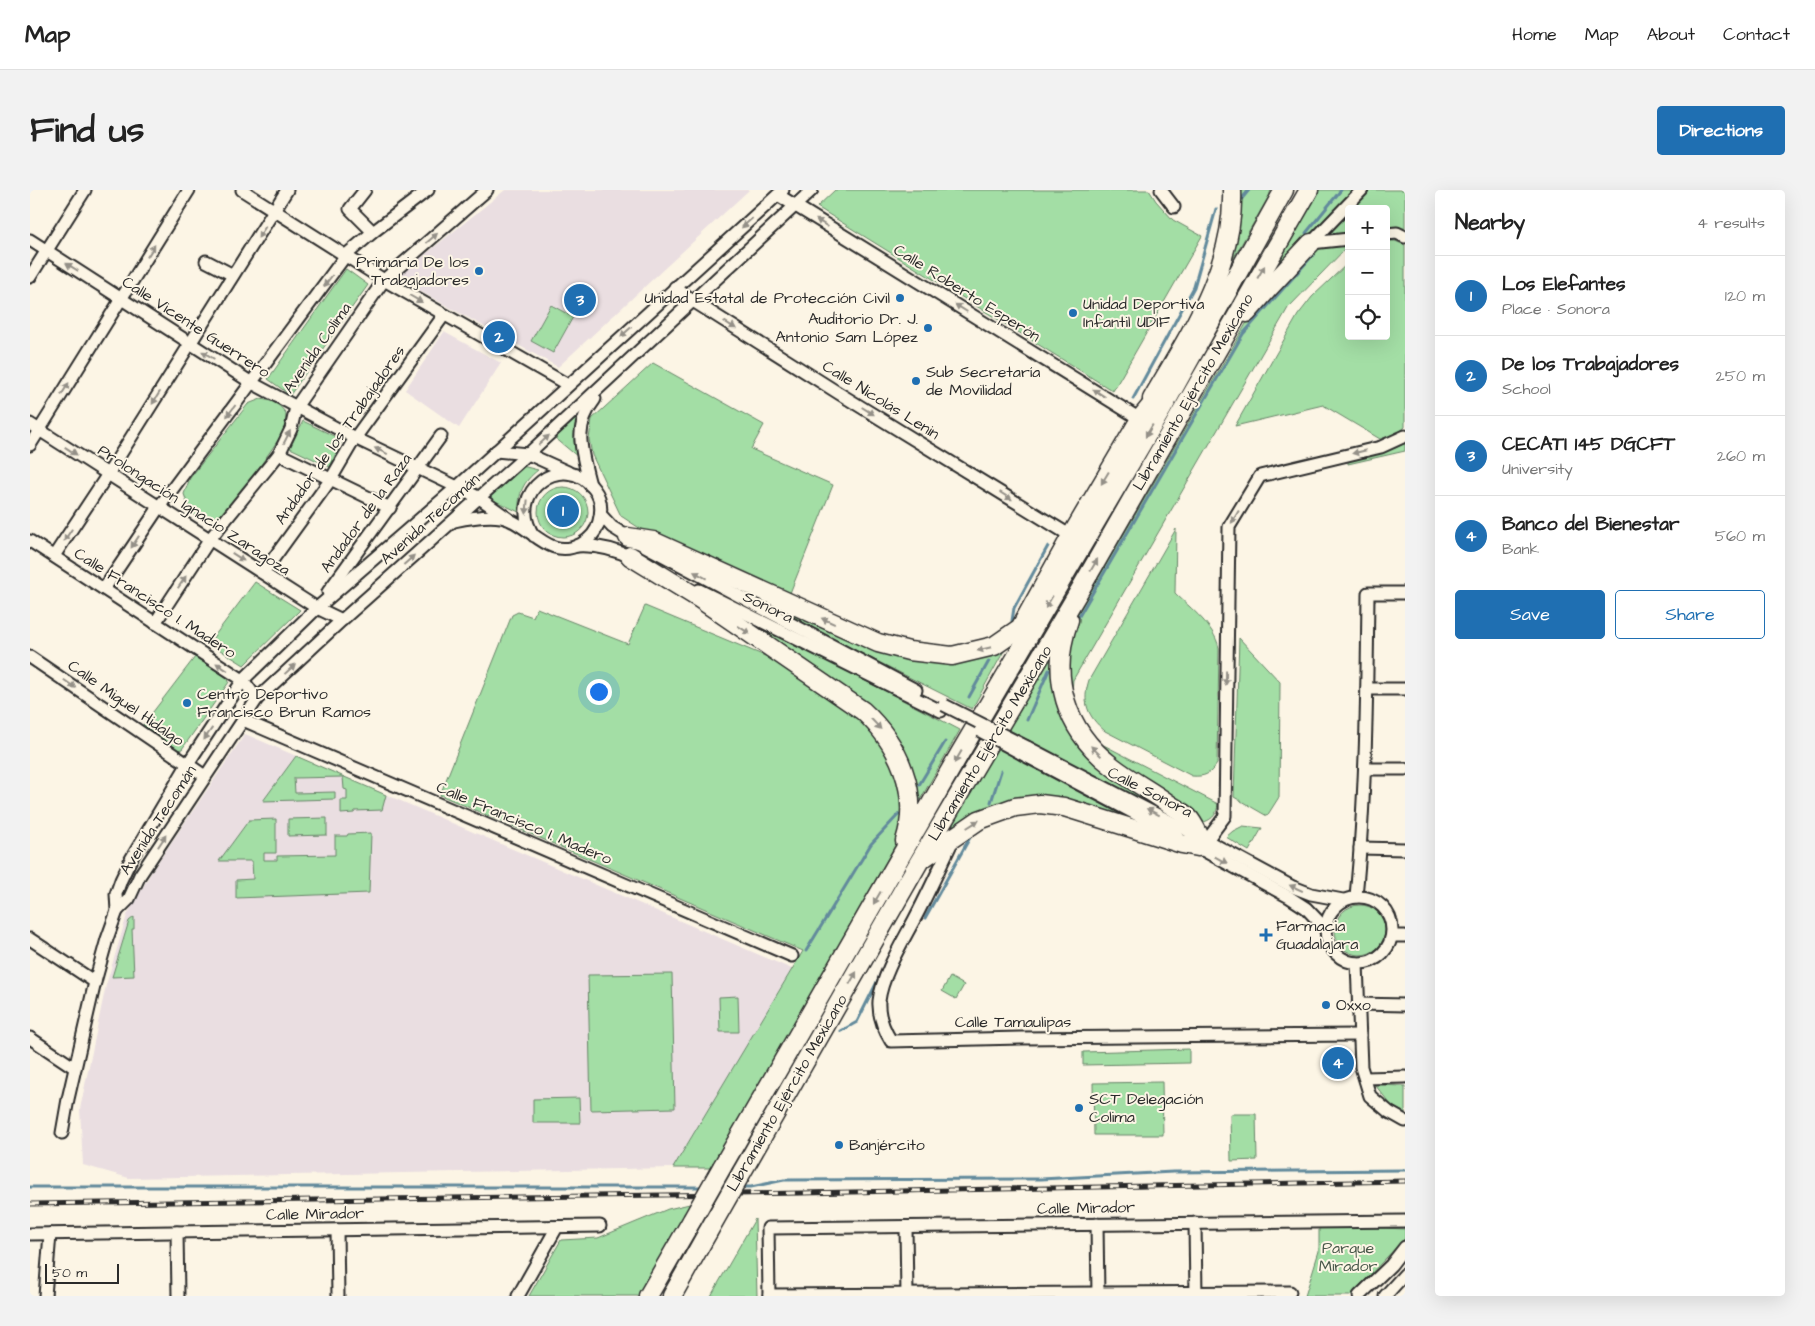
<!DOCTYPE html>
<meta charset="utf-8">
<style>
:root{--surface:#fff;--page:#f2f2f2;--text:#222;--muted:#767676;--line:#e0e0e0;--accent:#1f6fb2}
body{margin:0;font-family:"Architects Daughter",sans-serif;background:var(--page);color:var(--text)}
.controls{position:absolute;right:15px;top:15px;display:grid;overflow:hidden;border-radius:5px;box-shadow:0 5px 20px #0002}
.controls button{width:45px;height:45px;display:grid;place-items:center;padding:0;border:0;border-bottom:1px solid var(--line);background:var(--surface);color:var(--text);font:25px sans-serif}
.scale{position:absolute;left:15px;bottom:12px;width:74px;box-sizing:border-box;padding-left:5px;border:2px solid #2b2b2b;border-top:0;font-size:14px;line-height:18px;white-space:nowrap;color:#2b2b2b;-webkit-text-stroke:4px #fcf5e5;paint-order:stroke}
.you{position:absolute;left:568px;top:501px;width:18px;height:18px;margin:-12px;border:4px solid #fff;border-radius:50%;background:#1a73e8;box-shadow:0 0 0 8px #1a73e833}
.badge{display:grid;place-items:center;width:32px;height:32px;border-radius:50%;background:var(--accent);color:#fff;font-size:16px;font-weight:700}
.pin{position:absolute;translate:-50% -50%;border:2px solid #fff;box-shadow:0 1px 5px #0006}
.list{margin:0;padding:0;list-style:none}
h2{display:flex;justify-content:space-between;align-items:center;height:65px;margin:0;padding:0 20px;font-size:21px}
h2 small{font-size:16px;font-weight:400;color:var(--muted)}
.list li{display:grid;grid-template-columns:32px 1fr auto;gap:15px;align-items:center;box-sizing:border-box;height:80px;padding:0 20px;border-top:1px solid var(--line)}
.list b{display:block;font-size:19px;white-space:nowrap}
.list p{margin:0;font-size:16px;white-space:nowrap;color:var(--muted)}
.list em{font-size:16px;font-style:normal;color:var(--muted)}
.actions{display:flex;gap:10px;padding:15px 20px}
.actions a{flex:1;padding:11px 0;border:1px solid var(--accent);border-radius:5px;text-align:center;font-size:18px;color:var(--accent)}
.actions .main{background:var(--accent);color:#fff}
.icon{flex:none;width:28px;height:28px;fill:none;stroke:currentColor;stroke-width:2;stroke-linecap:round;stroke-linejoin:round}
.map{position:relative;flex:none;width:1375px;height:1106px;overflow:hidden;border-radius:5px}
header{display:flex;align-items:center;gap:30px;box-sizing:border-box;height:70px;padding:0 25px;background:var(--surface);border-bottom:1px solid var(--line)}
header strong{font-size:24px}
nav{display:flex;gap:28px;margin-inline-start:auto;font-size:18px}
.intro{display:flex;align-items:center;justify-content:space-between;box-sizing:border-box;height:120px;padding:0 30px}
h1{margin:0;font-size:35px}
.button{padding:12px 22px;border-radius:5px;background:var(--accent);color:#fff;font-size:18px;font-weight:700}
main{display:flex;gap:30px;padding:0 30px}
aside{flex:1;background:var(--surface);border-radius:5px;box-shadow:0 5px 20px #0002}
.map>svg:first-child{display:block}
</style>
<header>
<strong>Map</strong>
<nav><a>Home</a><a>Map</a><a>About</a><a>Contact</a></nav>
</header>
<div class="intro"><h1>Find us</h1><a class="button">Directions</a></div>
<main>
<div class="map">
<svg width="1375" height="1106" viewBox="0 0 1375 1106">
<rect width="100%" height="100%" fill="#fcf5e5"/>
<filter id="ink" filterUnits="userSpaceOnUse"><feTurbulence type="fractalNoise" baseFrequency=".02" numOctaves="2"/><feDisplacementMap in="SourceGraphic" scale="10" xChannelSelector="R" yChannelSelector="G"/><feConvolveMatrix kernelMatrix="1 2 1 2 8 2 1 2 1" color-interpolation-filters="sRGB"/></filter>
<g filter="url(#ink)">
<g fill="#eadee1">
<path d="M475 0H719L528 177 366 88Z"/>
<path d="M414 142 471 173 429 238 375 200Z"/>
<path d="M215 544 762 779 643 978 99 988 53 975 50 919 76 795 97 725 122 681Z"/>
</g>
<g fill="#a3dea5" stroke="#678468">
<path d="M805 0H1119L1126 11 1143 30 1172 46 1083 201 787 17Z"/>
<path d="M1207 0H1241L1239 6 1199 76Z"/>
<path d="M1285 0H1327L1229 99Z"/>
<path d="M1339 0H1375V38L1356 40V19H1322Z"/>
<path d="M1319 22V44L1307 46 1302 45V40Z"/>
<path d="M1356 51H1365L1375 55V237L1367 244 1350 249 1293 215 1205 236 1268 125 1282 107 1319 72V146H1356Z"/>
<path d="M1319 52V55L1258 118 1043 490 1041 513 1037 471 1043 432 1220 127 1287 56Z"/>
<path d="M316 79 338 95 260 205 238 189Z"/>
<path d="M521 115 543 127 523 163 501 151Z"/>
<path d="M623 173 734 235 721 259 803 295 760 403 617 343 591 326 562 265 559 249 562 229Z"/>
<path d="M231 209 246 212 256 223 255 240 199 321 184 331 161 324 154 304 160 288 218 214Z"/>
<path d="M545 227 547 229 544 251 548 267 524 247Z"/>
<path d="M273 231 312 250 300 277 260 258Z"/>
<path d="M1375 253V261L1318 274V271L1365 258Z"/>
<path d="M492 276 508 280C493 292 488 303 489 322L461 309V304Z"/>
<circle cx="533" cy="322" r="25"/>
<path d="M1146 339 1145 403C1161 419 1184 435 1189 458L1187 574C1180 584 1175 587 1162 586L1075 541C1057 526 1052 512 1059 490Z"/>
<path d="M678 386 866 465C900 476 942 472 975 459L942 519Z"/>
<path d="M225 392 270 420 214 475 179 453Z"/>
<path d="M665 402 930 540 886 617 867 551Z"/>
<path d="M615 416 747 471 820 517 853 551 874 604 872 643 683 978H643L773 761 410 605 482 425 488 422 503 427 507 418 598 454Z"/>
<path d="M1209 448 1250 492 1249 607 1237 626 1204 607Z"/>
<path d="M1025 452 1029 515 1144 625 1147 630 974 537Z"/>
<path d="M165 467 198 488 199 492 152 559 147 560 113 535Z"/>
<path d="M1060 548 1188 614C1187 624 1183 629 1174 632L1076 564Z"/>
<path d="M964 557 1144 648 1039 612 937 628 913 644Z"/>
<path d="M266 566 356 605 352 620 325 621 324 623 311 624V610H317V600L314 599 313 587 264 588 265 603 305 602V609L233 611Z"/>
<path d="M297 628V645L258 646V629Z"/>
<path d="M246 629V663H234V670H247V666L305 665V646H317L318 644 341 643 339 703 206 708V690L223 689 222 671H189L219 630Z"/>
<path d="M1213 636 1232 638 1219 661 1196 647 1203 641Z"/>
<circle cx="1330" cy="740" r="25"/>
<path d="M104 727V739H102L104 786 82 787 99 731Z"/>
<path d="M642 784 645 918 561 920 558 785Z"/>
<path d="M920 787 934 795 926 809 912 801Z"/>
<path d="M708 806 709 842H690L689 807Z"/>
<path d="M1159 859V873L1053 875V862Z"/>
<path d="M1132 892 1133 945H1064L1063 893Z"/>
<path d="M1345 895 1375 896V923L1362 916Z"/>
<path d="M549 908 550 933H503V909Z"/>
<path d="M1200 924H1226L1227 970 1201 971Z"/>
<path d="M664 1013 610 1106H499L531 1050 568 1048 638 1019Z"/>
<path d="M725 1029 727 1106H681Z"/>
<path d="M1289 1035 1375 1039V1048L1320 1106H1275L1289 1061Z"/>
</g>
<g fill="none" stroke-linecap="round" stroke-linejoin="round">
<g stroke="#628a9c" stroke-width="3">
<path d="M1210 11 1219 0"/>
<path d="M1276 43 1311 0"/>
<path d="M1103 209 1164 97 1186 19"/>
<path d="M982 431 984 418 1018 356"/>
<path d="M1045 433 1213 144 1283 65"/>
<path d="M939 507 959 471"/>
<path d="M997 530 1019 480"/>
<path d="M889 595 915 552"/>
<path d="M961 612 971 581"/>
<path d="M895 728 943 642"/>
<path d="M776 761 841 654 869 624"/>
<path d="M811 841 827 832 851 784"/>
<path d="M0 997H673"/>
<path d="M712 997H721L754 990 1011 989 1143 982 1375 980"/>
</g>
<defs>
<g id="minor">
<path d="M212 0 354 90 538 195"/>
<path d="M335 0 320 19 343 42"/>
<path d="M1131 0 1144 17"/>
<path d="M748 5 1110 229"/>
<path d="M1356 44 1367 43 1375 47"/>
<path d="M0 50 222 193 325 248 448 307 479 329"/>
<path d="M1281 53 1332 0"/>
<path d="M1281 53 1319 49"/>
<path d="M176 71 203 85"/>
<path d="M0 87 55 0"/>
<path d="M645 97 663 111 810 204 1041 346"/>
<path d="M0 234 287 418 312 430"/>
<path d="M0 255 159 0"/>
<path d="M466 261 498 264 538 282"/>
<path d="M249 264 360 318"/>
<path d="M560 295C552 262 542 238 565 209"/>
<path d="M571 325 582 337 598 347 886 500"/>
<path d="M424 331C438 328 467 323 480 330 504 340 521 370 551 354 560 349 567 341 569 331 572 320 571 308 564 299 534 259 474 302 504 346"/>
<path d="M0 351 213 490 227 509"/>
<path d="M547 356C567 355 587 360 605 369"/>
<path d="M24 366 78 284 257 0"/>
<path d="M233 383 301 289 325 248 414 125"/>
<path d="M74 399 129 317 316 65 343 42 398 0"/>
<path d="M669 400 911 521"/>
<path d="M298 402 411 246"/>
<path d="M125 433 180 349 249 264 261 239 266 217 354 90 457 0"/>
<path d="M0 467 175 586"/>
<path d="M1337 499H1375"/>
<path d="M213 530 762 766"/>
<path d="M997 557 1170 647 1263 697 1281 704 1313 710"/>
<path d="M994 565 1147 646"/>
<path d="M1335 579H1375"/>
<path d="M923 650C910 677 898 704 884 730 872 753 852 785 849 811 848 826 853 838 861 851L991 848 1330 845"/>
<path d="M1167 657 1259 707 1276 718 1295 738"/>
<path d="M1330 658 1375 659"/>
<path d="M1173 660 1177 650 1195 626 1199 337 1230 286 1351 257 1375 246"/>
<path d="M1326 706C1336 605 1337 504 1338 403H1375"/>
<circle cx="1329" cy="740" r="33"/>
<path d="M87 721 99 709 110 685 227 509 312 430 498 264 782 0"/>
<path d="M1362 746H1375"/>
<path d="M0 749 65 792"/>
<path d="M1327 773 1331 877 1340 906 1359 922 1375 931"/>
<path d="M1328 814 1375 815"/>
<path d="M0 848 45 878"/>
<path d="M1335 888 1375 887"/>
<path d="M32 943 38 909 65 792 77 749 87 721 86 704 91 690 101 669 157 575 213 490 287 418 427 297 753 0"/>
<path d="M1165 1033 1166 1106"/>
<path d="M1067 1034 1068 1106"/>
<path d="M876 1037 877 1106"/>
<path d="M307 1040 308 1106"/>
<path d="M147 1042 148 1106"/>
<path d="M0 1044 570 1036"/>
<path d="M739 1105 1260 1102"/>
<path d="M15 1106 20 1044"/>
<path d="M488 1106 527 1037"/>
<path d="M739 1106 738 1038 1375 1031"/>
<path d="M1329 1106 1361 1075 1375 1057"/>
<path d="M1355 1106 1375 1084"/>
</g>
<g id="highway">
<path d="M1217 123 1238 99 1281 53"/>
<path d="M1122 209C1159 145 1205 77 1202 0"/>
<path d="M598 347 623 351 848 453 879 461 922 466 964 456 990 438 1041 346 1110 229 1132 202"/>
<path d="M600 366 670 409 833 521C868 553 891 603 875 651"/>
<path d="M1039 430C1019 486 1035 540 1082 576 1100 590 1121 601 1139 614 1145 618 1153 622 1158 627 1163 632 1167 641 1170 647"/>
<path d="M895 667 949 630 985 617 1010 614 1034 617 1152 654 1168 657"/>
<path d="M692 977 930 563 1131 221 1254 0"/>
<path d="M712 982 889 672 1051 398 1279 0"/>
<path d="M618 1106 662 1030"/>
<path d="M642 1106 678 1042"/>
</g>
</defs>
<use href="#minor" stroke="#2b2b2b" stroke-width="15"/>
<use href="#highway" stroke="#2b2b2b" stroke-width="21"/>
<use href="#minor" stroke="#fcf5e5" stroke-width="11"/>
<use href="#highway" stroke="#fcf5e5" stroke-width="18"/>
<defs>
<path id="rail" d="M0 1014 772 1003 1375 991"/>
</defs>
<use href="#rail" stroke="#2b2b2b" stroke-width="5"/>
<use href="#rail" stroke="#fcf5e5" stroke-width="3" stroke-dasharray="9" stroke-linecap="butt"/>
<defs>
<g id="minor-bridge">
<path d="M914 515 997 557"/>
<path d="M950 541 994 565"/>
</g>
<g id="highway-bridge">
<path d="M662 1030 692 977"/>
<path d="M678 1042 712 982"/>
</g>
</defs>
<use href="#minor-bridge" stroke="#2b2b2b" stroke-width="15" stroke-linecap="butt"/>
<use href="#highway-bridge" stroke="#2b2b2b" stroke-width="21" stroke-linecap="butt"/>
<use href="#minor-bridge" stroke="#fcf5e5" stroke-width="11"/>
<use href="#highway-bridge" stroke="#fcf5e5" stroke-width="18"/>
</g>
<defs><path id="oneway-solid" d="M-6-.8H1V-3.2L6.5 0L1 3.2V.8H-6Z" transform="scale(1.25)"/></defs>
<g fill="#949088">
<use href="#oneway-solid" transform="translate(717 33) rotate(138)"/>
<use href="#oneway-solid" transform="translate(792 33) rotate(-148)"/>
<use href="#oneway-solid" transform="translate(232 42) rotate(123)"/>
<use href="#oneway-solid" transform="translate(402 48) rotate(-41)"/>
<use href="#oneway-solid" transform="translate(121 61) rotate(-58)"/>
<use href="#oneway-solid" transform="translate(42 77) rotate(-148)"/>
<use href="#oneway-solid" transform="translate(1231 82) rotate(-60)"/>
<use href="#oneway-solid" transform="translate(298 91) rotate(127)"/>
<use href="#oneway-solid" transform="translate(386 109) rotate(30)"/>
<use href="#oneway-solid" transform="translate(931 118) rotate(-148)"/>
<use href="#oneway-solid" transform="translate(700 135) rotate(32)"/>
<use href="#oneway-solid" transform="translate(596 142) rotate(138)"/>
<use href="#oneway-solid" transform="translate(178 165) rotate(-148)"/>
<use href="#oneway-solid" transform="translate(35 199) rotate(-58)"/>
<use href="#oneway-solid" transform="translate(1069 203) rotate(-148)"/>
<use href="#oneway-solid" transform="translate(126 208) rotate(122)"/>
<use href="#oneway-solid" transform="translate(201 221) rotate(127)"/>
<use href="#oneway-solid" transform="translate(838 221) rotate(32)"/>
<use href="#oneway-solid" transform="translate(1119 241) rotate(120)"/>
<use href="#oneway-solid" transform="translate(257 247) rotate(-63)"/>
<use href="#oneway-solid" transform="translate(514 250) rotate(-43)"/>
<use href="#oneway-solid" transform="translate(41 261) rotate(33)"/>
<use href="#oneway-solid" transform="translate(351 261) rotate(-155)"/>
<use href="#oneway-solid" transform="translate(1329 262) rotate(167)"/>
<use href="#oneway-solid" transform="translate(1075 288) rotate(121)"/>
<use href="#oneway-solid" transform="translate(976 306) rotate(32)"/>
<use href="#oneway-solid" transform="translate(497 317) rotate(95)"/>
<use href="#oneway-solid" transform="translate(1205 327) rotate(121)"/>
<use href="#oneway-solid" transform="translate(38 345) rotate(123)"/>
<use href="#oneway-solid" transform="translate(105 352) rotate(123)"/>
<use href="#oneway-solid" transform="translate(208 367) rotate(33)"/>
<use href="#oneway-solid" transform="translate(379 370) rotate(-42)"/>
<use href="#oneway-solid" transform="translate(1064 375) rotate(-60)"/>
<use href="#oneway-solid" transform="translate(670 385) rotate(-152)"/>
<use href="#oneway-solid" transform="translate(152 392) rotate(-56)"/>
<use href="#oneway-solid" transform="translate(1019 412) rotate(120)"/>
<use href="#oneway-solid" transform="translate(798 431) rotate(-156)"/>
<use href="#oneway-solid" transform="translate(714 440) rotate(34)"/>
<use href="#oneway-solid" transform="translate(954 459) rotate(166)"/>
<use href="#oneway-solid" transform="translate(192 477) rotate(-147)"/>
<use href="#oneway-solid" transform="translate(260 479) rotate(-43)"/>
<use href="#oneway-solid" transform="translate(1196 488) rotate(91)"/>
<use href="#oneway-solid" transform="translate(40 494) rotate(35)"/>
<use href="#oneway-solid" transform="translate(846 534) rotate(47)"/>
<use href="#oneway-solid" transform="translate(178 544) rotate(125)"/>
<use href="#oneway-solid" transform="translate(1066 561) rotate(-136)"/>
<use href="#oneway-solid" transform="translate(928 567) rotate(120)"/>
<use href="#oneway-solid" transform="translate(1123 622) rotate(-153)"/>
<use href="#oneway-solid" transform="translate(943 634) rotate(-32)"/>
<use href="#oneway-solid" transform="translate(132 651) rotate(-57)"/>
<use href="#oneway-solid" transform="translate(1191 670) rotate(28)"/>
<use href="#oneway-solid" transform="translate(1266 698) rotate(-156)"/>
<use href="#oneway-solid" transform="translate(847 708) rotate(120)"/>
<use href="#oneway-solid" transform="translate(823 788) rotate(-60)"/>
</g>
</g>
<g fill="#1f6fb2" stroke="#fcf5e5" stroke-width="2">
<circle cx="449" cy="81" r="5"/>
<circle cx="870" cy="108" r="5"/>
<circle cx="1043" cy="123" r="5"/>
<circle cx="898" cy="138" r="5"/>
<circle cx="886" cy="191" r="5"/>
<circle cx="157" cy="513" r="5"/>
<path d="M1233.5 737.5h5v5h5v5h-5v5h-5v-5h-5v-5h5z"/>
<circle cx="1296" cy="815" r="5"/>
<circle cx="1049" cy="918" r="5"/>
<circle cx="809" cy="955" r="5"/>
</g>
<g text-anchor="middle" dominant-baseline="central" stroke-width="4" stroke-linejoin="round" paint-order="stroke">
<g font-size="16" fill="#2b2b2b" stroke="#fcf5e5" text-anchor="start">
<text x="439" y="72" text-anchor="end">Primaria De los<tspan x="439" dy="18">Trabajadores</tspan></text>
<text x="860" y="108" text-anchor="end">Unidad Estatal de Protección Civil</text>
<text x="1053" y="114">Unidad Deportiva<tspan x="1053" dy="18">Infantil UDIF</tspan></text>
<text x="888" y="129" text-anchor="end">Auditorio Dr. J.<tspan x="888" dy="18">Antonio Sam López</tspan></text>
<text x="896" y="182">Sub Secretaría<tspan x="896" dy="18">de Movilidad</tspan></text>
<text x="167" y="504">Centro Deportivo<tspan x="167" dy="18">Francisco Brun Ramos</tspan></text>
<text x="1246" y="736">Farmacia<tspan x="1246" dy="18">Guadalajara</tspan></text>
<text x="1306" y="815">Oxxo</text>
<text x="1059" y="909">SCT Delegación<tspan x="1059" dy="18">Colima</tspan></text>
<text x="819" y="955">Banjército</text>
</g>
<g font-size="16" fill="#2b2b2b" stroke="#fcf5e5">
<text transform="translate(937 103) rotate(32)">Calle Roberto Esperón</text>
<text transform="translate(166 137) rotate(33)">Calle Vicente Guerrero</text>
<text transform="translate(287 158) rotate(-55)">Avenida Colima</text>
<text transform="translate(1163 202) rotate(-60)">Libramiento Ejército Mexicano</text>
<text transform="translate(851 210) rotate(32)">Calle Nicolás Lenin</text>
<text transform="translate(310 245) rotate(-55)">Andador de los Trabajadores</text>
<text transform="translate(164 320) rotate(33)">Prolongación Ignacio Zaragoza</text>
<text transform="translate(336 323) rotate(-54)">Andador de la Raza</text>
<text transform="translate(400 329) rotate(-42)">Avenida Tecomán</text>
<text transform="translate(125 413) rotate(33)">Calle Francisco I. Madero</text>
<text transform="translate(738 417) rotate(26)">Sonora</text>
<text transform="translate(96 513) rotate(35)">Calle Miguel Hidalgo</text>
<text transform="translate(960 553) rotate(-59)">Libramiento Ejército Mexicano</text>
<text transform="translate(1120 602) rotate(27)">Calle Sonora</text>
<text transform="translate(128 630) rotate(-57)">Avenida Tecomán</text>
<text transform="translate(494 633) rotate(23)">Calle Francisco I. Madero</text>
<text x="983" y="832">Calle Tamaulipas</text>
<text transform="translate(757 903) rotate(-60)">Libramiento Ejército Mexicano</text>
<text transform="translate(1056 1018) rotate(-1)">Calle Mirador</text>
<text transform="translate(285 1024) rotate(-1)">Calle Mirador</text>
</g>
<g font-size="16" fill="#49584a" stroke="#fcf5e5">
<text x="1318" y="1058">Parque<tspan x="1318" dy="18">Mirador</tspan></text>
</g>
</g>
</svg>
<div class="controls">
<button>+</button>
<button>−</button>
<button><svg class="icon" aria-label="locate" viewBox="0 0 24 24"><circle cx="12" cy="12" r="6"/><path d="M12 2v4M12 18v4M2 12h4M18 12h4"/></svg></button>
</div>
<div class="scale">50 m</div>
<div class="you"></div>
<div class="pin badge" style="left:533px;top:321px">1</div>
<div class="pin badge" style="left:469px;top:147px">2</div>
<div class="pin badge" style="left:550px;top:110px">3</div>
<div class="pin badge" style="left:1308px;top:873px">4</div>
</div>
<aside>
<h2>Nearby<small>4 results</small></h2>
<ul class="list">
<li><span class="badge">1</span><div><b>Los Elefantes</b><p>Place · Sonora</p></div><em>120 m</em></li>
<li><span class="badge">2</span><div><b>De los Trabajadores</b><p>School</p></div><em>250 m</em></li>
<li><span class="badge">3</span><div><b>CECATI 145 DGCFT</b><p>University</p></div><em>260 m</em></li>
<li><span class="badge">4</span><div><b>Banco del Bienestar</b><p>Bank</p></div><em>560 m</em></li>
</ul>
<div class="actions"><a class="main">Save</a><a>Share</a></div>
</aside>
</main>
